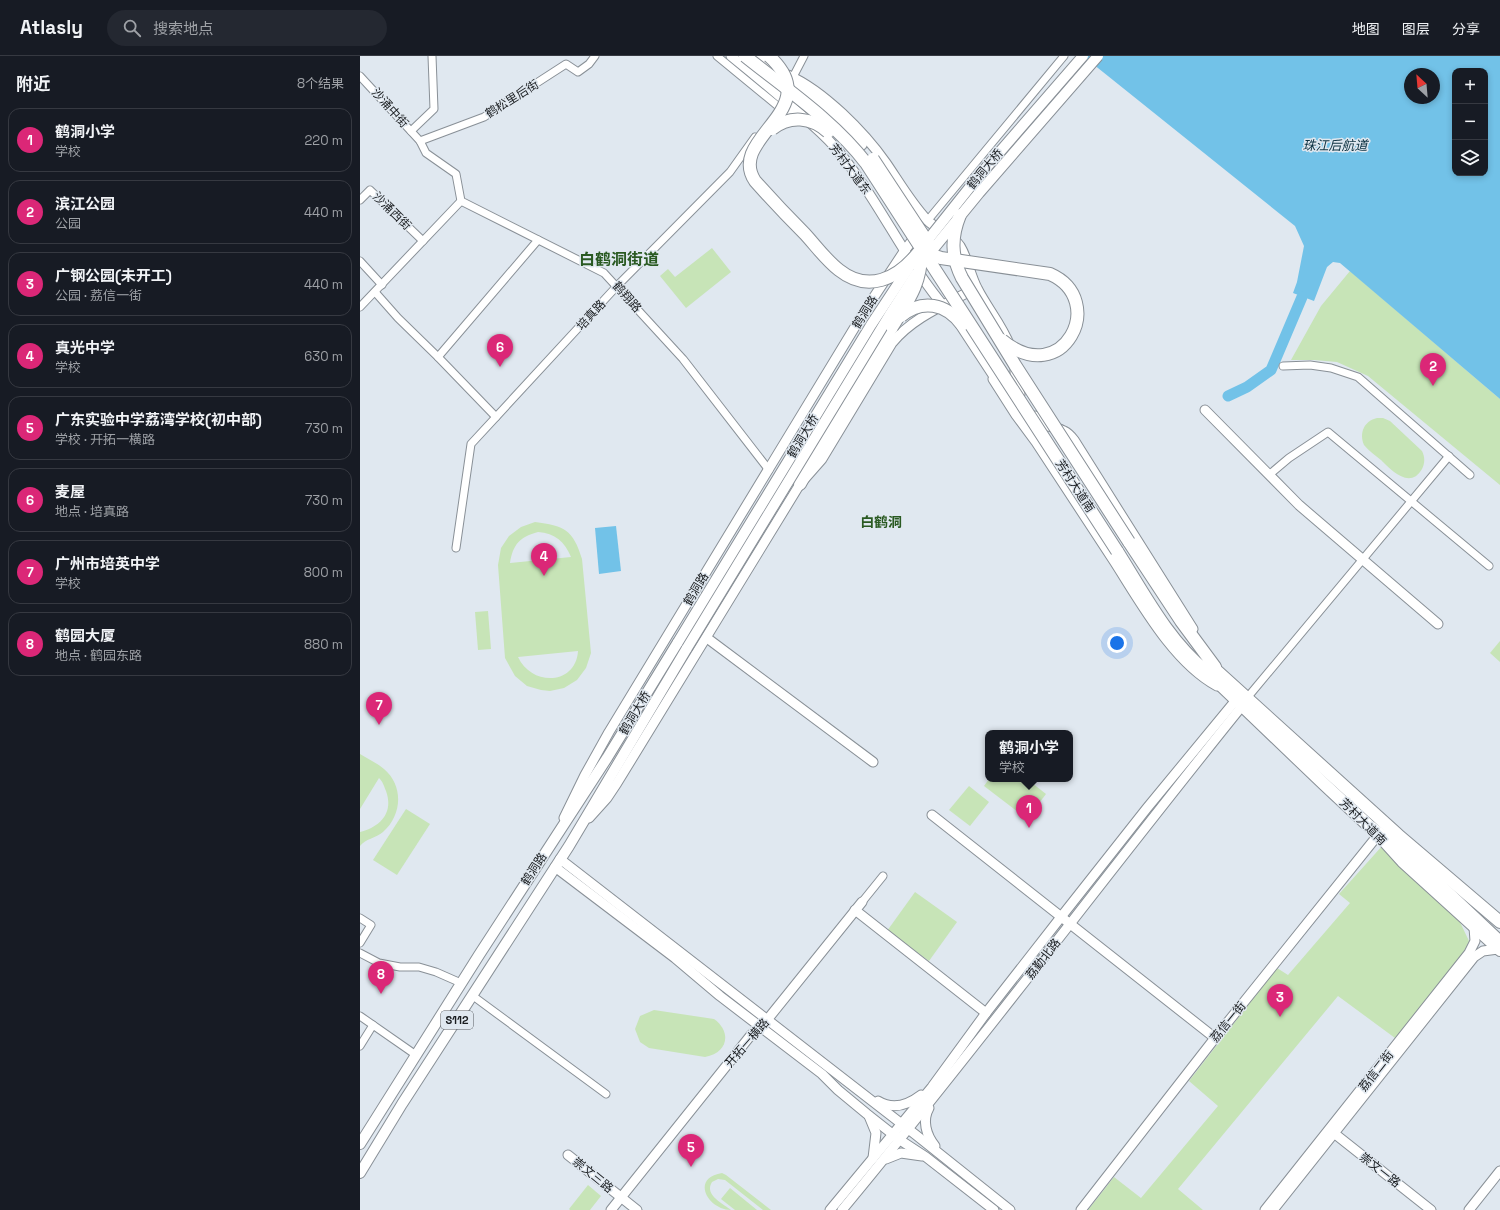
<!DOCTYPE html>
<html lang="zh">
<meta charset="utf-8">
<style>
:root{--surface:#171b24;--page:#242831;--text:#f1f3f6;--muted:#9ea1a6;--line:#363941;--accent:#db2777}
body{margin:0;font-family:"Space Grotesk","Noto Sans SC",sans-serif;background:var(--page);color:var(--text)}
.controls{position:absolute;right:12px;top:12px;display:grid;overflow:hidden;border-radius:8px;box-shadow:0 2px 6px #0003}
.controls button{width:36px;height:36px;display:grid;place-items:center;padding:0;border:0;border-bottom:1px solid var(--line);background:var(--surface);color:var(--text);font:20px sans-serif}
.compass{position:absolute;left:1044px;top:12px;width:36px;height:36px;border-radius:50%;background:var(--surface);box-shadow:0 2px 6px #0003;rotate:334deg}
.you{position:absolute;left:757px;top:587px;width:14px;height:14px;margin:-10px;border:3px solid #fff;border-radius:50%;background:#1a73e8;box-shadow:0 0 0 6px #1a73e833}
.badge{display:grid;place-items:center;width:26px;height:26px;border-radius:50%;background:var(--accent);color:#fff;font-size:13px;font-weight:700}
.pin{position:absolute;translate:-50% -33px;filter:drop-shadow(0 1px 2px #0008)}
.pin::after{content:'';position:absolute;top:21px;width:14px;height:12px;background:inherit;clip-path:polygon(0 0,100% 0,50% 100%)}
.popup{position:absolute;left:625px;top:674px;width:88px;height:52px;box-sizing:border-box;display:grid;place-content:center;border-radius:8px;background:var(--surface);filter:drop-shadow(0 1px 3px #0005);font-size:13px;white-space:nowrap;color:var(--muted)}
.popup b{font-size:15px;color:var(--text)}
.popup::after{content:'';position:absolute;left:50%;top:100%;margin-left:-8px;border:8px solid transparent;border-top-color:var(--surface)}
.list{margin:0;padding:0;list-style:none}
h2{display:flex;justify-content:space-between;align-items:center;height:52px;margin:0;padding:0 16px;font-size:17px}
h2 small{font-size:13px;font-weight:400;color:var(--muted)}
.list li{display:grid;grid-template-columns:26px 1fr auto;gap:12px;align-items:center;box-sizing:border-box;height:64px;margin:0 8px 8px;padding:0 8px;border:1px solid var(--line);border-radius:12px}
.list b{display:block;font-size:15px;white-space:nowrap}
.list p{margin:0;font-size:13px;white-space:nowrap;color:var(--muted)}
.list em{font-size:13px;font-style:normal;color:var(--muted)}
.icon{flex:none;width:22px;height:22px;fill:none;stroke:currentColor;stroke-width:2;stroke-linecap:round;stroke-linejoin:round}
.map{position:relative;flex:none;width:1140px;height:1154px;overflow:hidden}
header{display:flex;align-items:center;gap:24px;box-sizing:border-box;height:56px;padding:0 20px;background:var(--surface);border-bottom:1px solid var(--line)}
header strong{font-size:19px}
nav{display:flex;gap:22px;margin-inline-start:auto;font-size:14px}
.search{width:280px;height:36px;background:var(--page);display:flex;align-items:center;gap:10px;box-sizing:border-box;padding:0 14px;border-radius:22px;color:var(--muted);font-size:15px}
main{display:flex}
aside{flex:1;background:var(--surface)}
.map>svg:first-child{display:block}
</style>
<header>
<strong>Atlasly</strong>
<div class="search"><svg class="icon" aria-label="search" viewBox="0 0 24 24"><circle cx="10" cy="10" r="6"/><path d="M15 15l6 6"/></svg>搜索地点</div>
<nav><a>地图</a><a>图层</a><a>分享</a></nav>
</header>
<main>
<aside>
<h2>附近<small>8个结果</small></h2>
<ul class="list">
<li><span class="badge">1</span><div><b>鹤洞小学</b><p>学校</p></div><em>220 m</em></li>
<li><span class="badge">2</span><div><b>滨江公园</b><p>公园</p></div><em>440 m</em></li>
<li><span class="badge">3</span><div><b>广钢公园(未开工)</b><p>公园 · 荔信一街</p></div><em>440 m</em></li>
<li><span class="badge">4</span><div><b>真光中学</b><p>学校</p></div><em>630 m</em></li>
<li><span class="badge">5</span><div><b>广东实验中学荔湾学校(初中部)</b><p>学校 · 开拓一横路</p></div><em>730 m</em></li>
<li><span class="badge">6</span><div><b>麦屋</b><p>地点 · 培真路</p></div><em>730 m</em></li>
<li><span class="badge">7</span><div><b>广州市培英中学</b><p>学校</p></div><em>800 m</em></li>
<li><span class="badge">8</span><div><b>鹤园大厦</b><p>地点 · 鹤园东路</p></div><em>880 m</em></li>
</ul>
</aside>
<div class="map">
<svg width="1140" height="1154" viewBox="0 0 1140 1154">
<rect width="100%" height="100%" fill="#e0e8f0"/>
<g fill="#c7e4b7" fill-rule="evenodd">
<path d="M352 192 371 216 326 252 300 220 308 213 315 221Z"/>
<path d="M990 215 1140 343V429L1008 320 977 306 954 304H931L961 250Z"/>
<path d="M1017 362H1023L1030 365 1062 395C1065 401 1065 407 1062 413 1050 434 1031 414 1021 404 1015 399 1009 395 1004 389 999 377 1004 365 1017 362Z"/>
<path d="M175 466C204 470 213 473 222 503L231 597 226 612 217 624 204 632 190 635 181 634 167 630 155 620 145 602 138 509 141 492 149 480 161 471ZM178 476C195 477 205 486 211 501L150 507C153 488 160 481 178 476ZM218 595C216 629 172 631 158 601Z"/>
<path d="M128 555 131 593 118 594 115 556Z"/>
<path d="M1140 585V606L1130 597Z"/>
<path d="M0 698C8 703 17 707 24 713 44 730 42 759 23 776 16 782 5 783 0 790V776C20 771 34 757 26 735 24 730 23 726 19 722L0 753Z"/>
<path d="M629 723H667L686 738 667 763 624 730Z"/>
<path d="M609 730 629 746 610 770 589 754Z"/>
<path d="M46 753 70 768 37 819 13 804Z"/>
<path d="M1023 789 1098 862 1109 885 1103 900 1035 982 978 940 818 1133 843 1154H728L754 1121 781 1142 858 1050 829 1025 917 912 928 919 990 847 979 838Z"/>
<path d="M555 836 597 866 569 905 527 875Z"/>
<path d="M294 954 354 963C372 976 368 997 345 1001L289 992 280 986 275 973 280 960Z"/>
<path d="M362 1117 366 1119 411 1154H403L365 1124 358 1123 352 1126C344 1139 362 1147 371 1154 348 1154 330 1122 362 1117Z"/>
<path d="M228 1129 241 1140 230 1154H210L209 1153Z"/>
<path d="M370 1132 397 1154H375L361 1143Z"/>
</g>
<g fill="#72c2e8" fill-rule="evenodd">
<path d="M723 0H1140V343L980 207 973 206 967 211 954 245 933 237 937 226 944 190 935 170ZM1095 15H1125V117H1095ZM1050 18H1074V42H1050Z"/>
<path d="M256 470 261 515 239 518 235 472Z"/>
</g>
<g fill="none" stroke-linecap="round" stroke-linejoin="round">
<path stroke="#72c2e8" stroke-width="11" d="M868 340 887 331 911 314 942 241"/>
<defs>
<g id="street">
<path d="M357 0 419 51 437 62"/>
<path d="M0 20 60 85 66 97 96 118 101 145 244 217 323 303 409 414"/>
<path d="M433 21 444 0"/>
<path d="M51 75 74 53 72 0"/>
<path d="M60 85 124 61 206 8 218 16 229 8 235 0"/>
<path d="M0 144 10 134 63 185"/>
<path d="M568 164 704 0"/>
<path d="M0 205 22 229"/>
<path d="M15 236 38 262 78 301 136 361"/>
<path d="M0 251 101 145"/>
<path d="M78 301 178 184"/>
<path d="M923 310 950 309 971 312 998 321 1110 419"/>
<path d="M910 418 929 402 968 376 1129 510"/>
<path d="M96 492 111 388 257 230 370 116 395 81"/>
<path d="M887 642 1089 400"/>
<path d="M502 846 523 820"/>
<path d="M0 862 11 869 0 887"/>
<path d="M0 897 19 907 40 911H59L76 916 101 927"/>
<path d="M113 940 246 1038"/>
<path d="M0 960 56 999"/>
<path d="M0 990 13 969"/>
</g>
<g id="secondary">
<path d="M371 0C397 21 422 42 447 64 458 74 470 84 479 96 520 146 545 205 587 254"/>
<path d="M428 19C464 35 504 76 526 107 539 126 551 147 567 164 577 174 592 178 600 190 608 203 610 219 617 232 627 252 642 269 650 290"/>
<path d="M655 308V327L660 338"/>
<path d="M633 323 656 359 676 386C702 425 728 465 754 505 781 547 813 606 857 630"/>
<path d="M845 354 939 449 1078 568"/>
<path d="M675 360C684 374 691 368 704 375 708 377 711 380 714 384L833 573"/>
<path d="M347 582 513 706"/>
<path d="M572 759 855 982"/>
<path d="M204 762 225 719 249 676 504 256 545 194 557 178"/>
<path d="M229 762 247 742 257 727 440 428 462 403 532 287C553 261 587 248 616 232"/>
<path d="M200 803 556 1079 650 1154"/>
<path d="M195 811 315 902 360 940 462 1018 478 1034 507 1058 540 1084 566 1101 634 1154"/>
<path d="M495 854 626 957"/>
<path d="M518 1045C533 1054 548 1049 561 1039"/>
<path d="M569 1052C562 1064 566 1079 575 1090"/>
<path d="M509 1060 516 1077 513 1102"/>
<path d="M970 1074 1071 1154"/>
<path d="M208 1099 277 1154"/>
<path d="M526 1103 541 1097 562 1100"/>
<path d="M251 1154 391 979 407 964 502 846"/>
<path d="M470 1154 572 1031 626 957 701 861 787 752 876 644"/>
<path d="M482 1154C619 989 747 817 882 650"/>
<path d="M721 1154 855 982 1018 779"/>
<path d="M905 1154 1109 897 1115 885 1114 871"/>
<path d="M913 1154 1114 901 1123 895 1138 893"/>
<path d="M1109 1154 1140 1115"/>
</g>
<g id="primary">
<path d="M1023 785 1042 806 1140 895"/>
<path d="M0 1088 119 899 247 702 318 586"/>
<path d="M0 1117 42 1048 209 790 327 592"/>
</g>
<g id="highway">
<path d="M398 0 477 64 501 88"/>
<path d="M602 269 640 327"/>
<path d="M440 428 452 406 532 271"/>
<path d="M769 486 821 565 855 611"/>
<path d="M757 495C783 536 808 585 846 615L965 729 1008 769 1049 800 1140 886"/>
<path d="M848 607 1038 779 1140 866"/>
</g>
</defs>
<use href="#street" stroke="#899097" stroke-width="9"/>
<use href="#secondary" stroke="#899097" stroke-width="11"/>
<use href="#primary" stroke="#899097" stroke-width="12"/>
<use href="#highway" stroke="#899097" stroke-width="14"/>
<use href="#street" stroke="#fff" stroke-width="7"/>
<use href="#secondary" stroke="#fff" stroke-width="9"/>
<use href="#primary" stroke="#fff" stroke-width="10"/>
<use href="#highway" stroke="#fff" stroke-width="12"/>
<defs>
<g id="primary-bridge">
<path d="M563 190 618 121 723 0"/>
<path d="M565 203 619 137 738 0"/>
<path d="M318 586 511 269 550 210"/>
<path d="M327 592 529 260 556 218"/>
</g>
<g id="highway-bridge">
<path d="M385 0C426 33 474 65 506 107L757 495"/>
<path d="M409 0C468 54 366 81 395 125 411 143 428 161 445 178 456 190 466 204 479 214 508 237 537 223 558 197"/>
<path d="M412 73C430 59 451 61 468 76"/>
<path d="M513 103 569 188"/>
<path d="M600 159C591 181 591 200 602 222L655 309 769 486"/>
<path d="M564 193 572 199 581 202 690 218C749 244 703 335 642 284"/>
<path d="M541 260C562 243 586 247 602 269"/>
<path d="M532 271C549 244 563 224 561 192"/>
</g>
</defs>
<use href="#primary-bridge" stroke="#899097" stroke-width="12" stroke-linecap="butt"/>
<use href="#highway-bridge" stroke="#899097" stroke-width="14" stroke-linecap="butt"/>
<use href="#primary-bridge" stroke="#fff" stroke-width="10"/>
<use href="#highway-bridge" stroke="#fff" stroke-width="12"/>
</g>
<g text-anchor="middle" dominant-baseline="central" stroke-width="3" stroke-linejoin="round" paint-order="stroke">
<rect fill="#e0e8f0" stroke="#55595e" stroke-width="1" x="81" y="955" width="32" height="18" rx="3"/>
<g font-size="11" font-weight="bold" fill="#191c1f">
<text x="97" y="964">S112</text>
</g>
<g font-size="12" fill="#191c1f" stroke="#e0e8f0">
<text transform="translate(152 43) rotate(-32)">鹤松里后街</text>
<text transform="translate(30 52) rotate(48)">沙涌中街</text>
<text transform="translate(490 113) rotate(53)">芳村大道东</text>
<text transform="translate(625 113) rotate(-50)">鹤洞大桥</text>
<text transform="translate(32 155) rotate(44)">沙涌西街</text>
<text transform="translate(267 241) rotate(48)">鹤翔路</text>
<text transform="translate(505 256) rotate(-58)">鹤洞路</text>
<text transform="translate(231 259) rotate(-47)">培真路</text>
<text transform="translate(443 380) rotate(-59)">鹤洞大桥</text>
<text transform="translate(715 430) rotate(57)">芳村大道南</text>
<text transform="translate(336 533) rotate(-59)">鹤洞路</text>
<text transform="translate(275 657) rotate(-59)">鹤洞大桥</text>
<text transform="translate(1003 766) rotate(45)">芳村大道南</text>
<text transform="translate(174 813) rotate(-57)">鹤洞路</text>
<text transform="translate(683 903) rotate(-52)">荔勤北路</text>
<text transform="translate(868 966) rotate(-51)">荔信一街</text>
<text transform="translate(387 987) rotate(-49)">开拓一横路</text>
<text transform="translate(1016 1015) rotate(-52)">荔信二街</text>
<text transform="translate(1020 1114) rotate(38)">崇文一路</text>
<text transform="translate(233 1119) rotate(39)">崇文三路</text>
</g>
<g font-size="13" font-style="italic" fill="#0c3141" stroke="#e0e8f0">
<text x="975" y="89">珠江后航道</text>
</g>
<g font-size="14" font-weight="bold" fill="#2a5a22" stroke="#e0e8f0">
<text x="521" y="466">白鹤洞</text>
</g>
<g font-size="16" font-weight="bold" fill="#2a5a22" stroke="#e0e8f0">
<text x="259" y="203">白鹤洞街道</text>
</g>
</g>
</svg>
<div class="controls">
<button>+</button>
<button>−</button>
<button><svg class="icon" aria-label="layers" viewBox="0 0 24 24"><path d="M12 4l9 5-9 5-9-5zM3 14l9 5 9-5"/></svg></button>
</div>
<svg class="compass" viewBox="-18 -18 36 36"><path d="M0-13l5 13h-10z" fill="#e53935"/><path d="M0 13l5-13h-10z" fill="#9ea1a6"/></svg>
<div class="you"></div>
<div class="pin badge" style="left:669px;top:772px">1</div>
<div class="popup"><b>鹤洞小学</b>学校</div>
<div class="pin badge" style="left:1073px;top:330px">2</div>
<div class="pin badge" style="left:920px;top:961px">3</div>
<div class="pin badge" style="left:184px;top:520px">4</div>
<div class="pin badge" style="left:331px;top:1111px">5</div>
<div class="pin badge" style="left:140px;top:311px">6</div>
<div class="pin badge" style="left:19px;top:669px">7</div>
<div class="pin badge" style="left:21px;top:938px">8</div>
</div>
</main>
